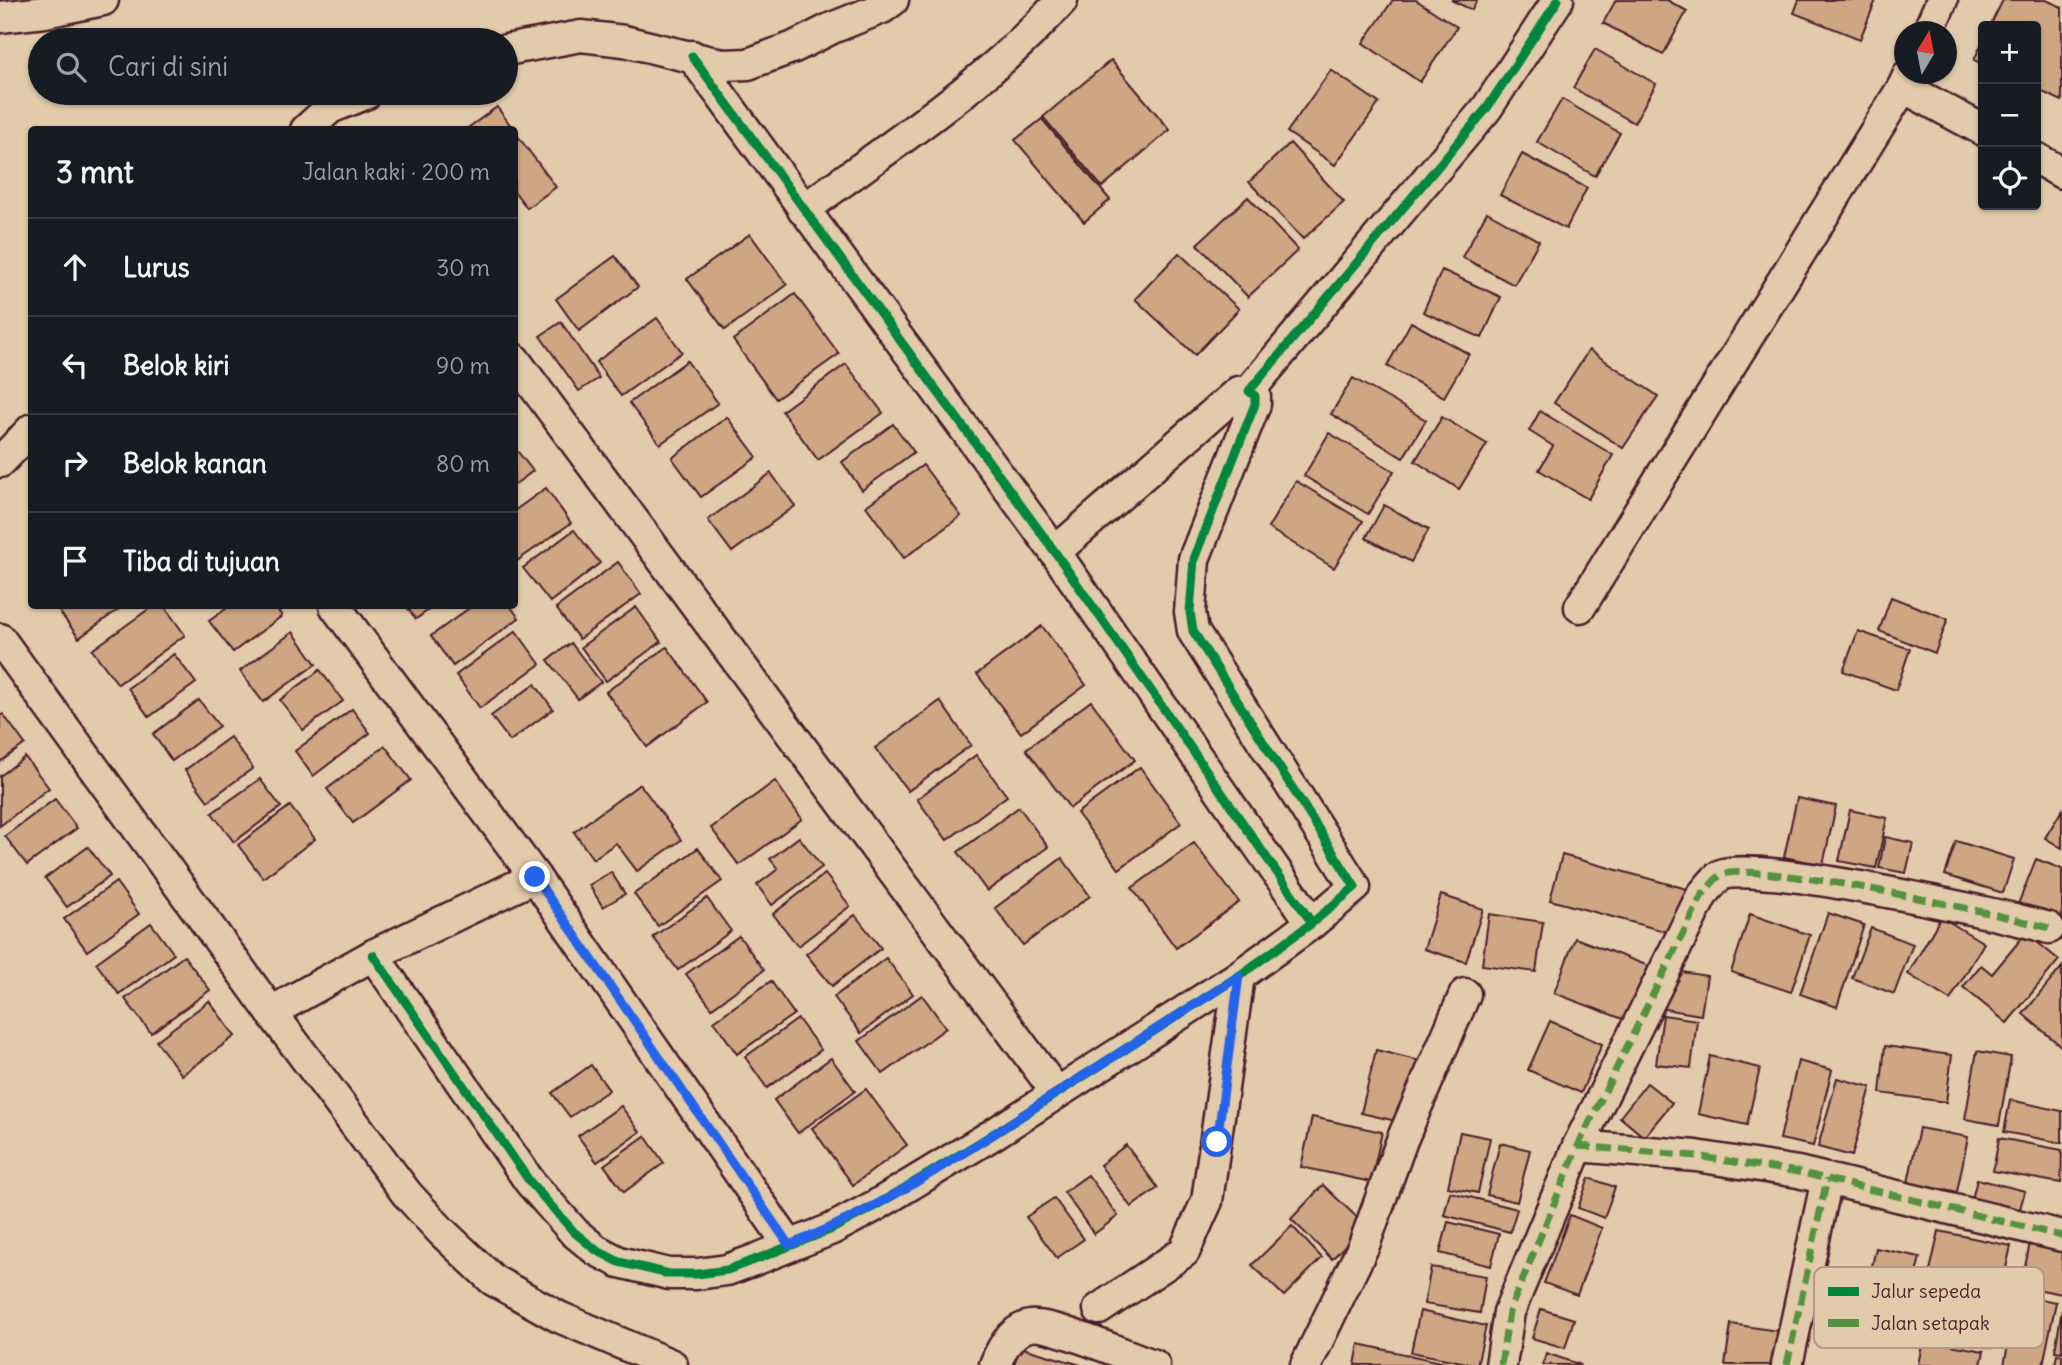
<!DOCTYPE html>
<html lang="id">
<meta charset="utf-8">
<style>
:root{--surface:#171b24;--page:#242831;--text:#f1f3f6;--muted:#9ea1a6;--line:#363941}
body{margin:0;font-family:Delius,sans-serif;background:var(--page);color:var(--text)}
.controls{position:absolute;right:21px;top:21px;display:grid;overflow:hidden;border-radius:7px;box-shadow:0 2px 5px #0004}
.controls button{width:63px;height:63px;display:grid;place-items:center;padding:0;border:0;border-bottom:2px solid var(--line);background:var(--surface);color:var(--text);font:35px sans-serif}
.compass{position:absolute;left:1894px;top:21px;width:63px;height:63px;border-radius:50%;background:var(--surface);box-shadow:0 2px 5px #0004;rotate:10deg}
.stop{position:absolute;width:21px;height:21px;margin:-16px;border:5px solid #2563eb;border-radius:50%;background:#fff}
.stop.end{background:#2563eb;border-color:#fff;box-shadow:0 2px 7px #0008}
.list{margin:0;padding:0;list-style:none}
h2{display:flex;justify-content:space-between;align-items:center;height:91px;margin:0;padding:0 28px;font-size:30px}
h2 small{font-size:23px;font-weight:400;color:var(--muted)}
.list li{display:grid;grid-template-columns:46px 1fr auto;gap:21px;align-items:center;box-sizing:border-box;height:98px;padding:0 28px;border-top:2px solid var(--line)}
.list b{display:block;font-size:26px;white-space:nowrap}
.list em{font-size:23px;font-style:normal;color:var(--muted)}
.icon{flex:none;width:38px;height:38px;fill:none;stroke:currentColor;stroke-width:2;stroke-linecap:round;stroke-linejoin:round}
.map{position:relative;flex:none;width:2062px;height:1365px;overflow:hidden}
.search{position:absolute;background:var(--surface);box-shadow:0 2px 5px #0004;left:28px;top:28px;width:490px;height:77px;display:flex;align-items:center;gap:18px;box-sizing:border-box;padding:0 24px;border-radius:38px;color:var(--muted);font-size:26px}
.panel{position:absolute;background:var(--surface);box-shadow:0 2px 5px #0004;left:28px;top:126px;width:490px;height:483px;border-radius:7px}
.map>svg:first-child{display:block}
</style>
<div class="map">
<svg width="2062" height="1365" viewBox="0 0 2062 1365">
<rect width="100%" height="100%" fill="#e2cbaa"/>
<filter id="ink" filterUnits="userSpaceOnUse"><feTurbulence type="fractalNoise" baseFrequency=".0143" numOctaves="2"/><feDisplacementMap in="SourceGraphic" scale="14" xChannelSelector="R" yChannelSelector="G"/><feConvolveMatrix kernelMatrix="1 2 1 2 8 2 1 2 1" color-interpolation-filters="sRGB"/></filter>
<g filter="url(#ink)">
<g fill="#cea684" stroke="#4a1f2b" stroke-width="2">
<path d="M1393 0H1416L1457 27 1420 82 1363 43Z"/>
<path d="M1451 0H1477L1472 10Z"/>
<path d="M1616 0H1667L1687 11 1663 55 1603 23Z"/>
<path d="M1799 0H1876L1860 39 1794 13Z"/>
<path d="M2003 0H2046L2062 7V101L2036 89V26H1990Z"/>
<path d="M1983 41V64L1974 60Z"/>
<path d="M1595 49 1656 84 1634 123 1573 88Z"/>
<path d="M1111 60 1170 130 1102 187 1043 117Z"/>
<path d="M1331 70 1379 103 1335 165 1287 132Z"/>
<path d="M1562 99 1620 133 1595 176 1537 142Z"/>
<path d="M497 107 514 130H465Z"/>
<path d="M1042 119 1110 200 1084 222 1015 140Z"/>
<path d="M514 131 556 187 527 208 514 191Z"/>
<path d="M1290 143 1344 202 1303 239 1249 182Z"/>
<path d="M1522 154 1587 188 1566 229 1500 195Z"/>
<path d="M1248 197 1298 250 1248 297 1197 244Z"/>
<path d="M1487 212 1539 241 1514 285 1462 257Z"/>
<path d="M750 234 787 285 725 330 687 279Z"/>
<path d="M1179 253 1239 309 1195 355 1135 299Z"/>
<path d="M615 256 638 287 579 331 556 299Z"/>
<path d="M1442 270 1501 297 1482 338 1423 312Z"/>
<path d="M795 294 839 354 776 399 733 340Z"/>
<path d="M657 318 682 352 621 396 596 362Z"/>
<path d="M561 322 599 378 579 391 540 336Z"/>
<path d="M1411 322 1469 354 1444 397 1387 366Z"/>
<path d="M1589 350 1658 396 1623 448 1554 403Z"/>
<path d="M687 361 718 403 660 444 629 403Z"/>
<path d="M846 364 883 413 818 460 782 411Z"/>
<path d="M1353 378 1426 420 1403 458 1331 414Z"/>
<path d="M1540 411 1613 455 1588 499 1539 470 1553 446 1529 431Z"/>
<path d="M727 417 757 457 701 497 672 458Z"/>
<path d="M1442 417 1487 444 1459 489 1415 461Z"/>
<path d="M893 424 914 452 862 490 842 462Z"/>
<path d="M1329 433 1394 471 1368 514 1304 476Z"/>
<path d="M514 447 533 471 514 485Z"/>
<path d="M923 465 961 516 904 558 866 506Z"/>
<path d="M771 473 795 506 732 552 708 520Z"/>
<path d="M1296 481 1363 521 1334 568 1268 528Z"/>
<path d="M546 488 571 523 514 563V511Z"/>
<path d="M1384 505 1429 529 1411 562 1366 538Z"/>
<path d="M574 530 600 563 550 602 523 568Z"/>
<path d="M618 562 641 594 579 639 556 608Z"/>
<path d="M1891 597 1948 619 1935 653 1879 631Z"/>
<path d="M57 606H123L79 638 56 607Z"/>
<path d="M153 606H164L185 635 118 684 92 650Z"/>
<path d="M230 606H274L282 616 233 652 209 621Z"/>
<path d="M406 606H434L416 619Z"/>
<path d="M472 606H510L519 618 453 666 431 636Z"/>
<path d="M636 607 661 642 606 681 581 647Z"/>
<path d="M1042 626 1086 685 1021 733 977 674Z"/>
<path d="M516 631 540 664 480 708 456 675Z"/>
<path d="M1858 631 1910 649 1896 690 1843 671Z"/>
<path d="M293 632 316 664 263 702 240 671Z"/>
<path d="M571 643 601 682 578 699 548 660Z"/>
<path d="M667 647 707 702 647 747 606 692Z"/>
<path d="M174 654 196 683 149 717 128 688Z"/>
<path d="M320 670 343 701 303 730 280 700Z"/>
<path d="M535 684 553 709 510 741 491 716Z"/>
<path d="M199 700 219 726 172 761 153 734Z"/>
<path d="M940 701 971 745 908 791 875 748Z"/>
<path d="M1091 701 1135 760 1070 808 1026 749Z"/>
<path d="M352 709 370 733 313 776 295 751Z"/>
<path d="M3 714 25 744 0 762V716Z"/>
<path d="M230 737 253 768 208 801 185 770Z"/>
<path d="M385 746 411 780 353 823 327 789Z"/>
<path d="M976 755 1007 796 947 840 917 799Z"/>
<path d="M25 757 49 788 0 826V776Z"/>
<path d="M1140 767 1181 823 1119 869 1077 813Z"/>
<path d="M260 779 281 807 234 842 212 813Z"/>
<path d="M775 781 802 819 739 865 711 828Z"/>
<path d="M640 784 681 840 637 871 616 843 593 859 574 832Z"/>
<path d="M1797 798 1836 806 1823 865 1784 857Z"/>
<path d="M55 799 77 828 27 865 5 836Z"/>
<path d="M290 806 315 839 263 878 238 845Z"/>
<path d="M1019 807 1048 847 987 891 958 852Z"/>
<path d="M1850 810 1887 818 1876 868 1839 861Z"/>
<path d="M2062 810V848L2045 838Z"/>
<path d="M799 837 822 867 772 905 757 885 778 869 770 859Z"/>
<path d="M1885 837 1913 843 1906 873 1879 868Z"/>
<path d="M1956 841 2014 859 2003 893 1945 875Z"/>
<path d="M1194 843 1239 902 1176 948 1132 888Z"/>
<path d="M88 847 110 876 67 907 45 878Z"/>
<path d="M698 848 722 881 658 926 634 894Z"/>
<path d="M1562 855 1687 889 1675 934 1550 900Z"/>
<path d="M1062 858 1090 896 1023 945 995 908Z"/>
<path d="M2036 859 2062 869V930L2015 912Z"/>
<path d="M611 872 625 894 603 907 589 885Z"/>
<path d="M825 874 850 906 798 946 773 914Z"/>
<path d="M116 882 139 914 87 951 64 919Z"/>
<path d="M1441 895 1483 909 1466 962 1424 949Z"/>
<path d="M707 898 731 931 678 970 653 937Z"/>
<path d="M1828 913 1864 925 1837 1007 1800 994Z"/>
<path d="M1489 914 1543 922 1536 972 1482 965Z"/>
<path d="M1750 914 1810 935 1791 992 1731 972Z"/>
<path d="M855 915 881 948 832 986 806 954Z"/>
<path d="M1941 917 1984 943 1950 1000 1908 974Z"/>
<path d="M151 923 174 954 119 994 96 963Z"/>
<path d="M1871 928 1913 944 1894 994 1852 978Z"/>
<path d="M2026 933 2059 960 2007 1023 1963 987 1981 965 1992 974Z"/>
<path d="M739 936 764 970 712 1008 686 974Z"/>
<path d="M1575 938 1649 966 1628 1021 1554 993Z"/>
<path d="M184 956 210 990 151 1033 125 999Z"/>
<path d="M886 958 913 994 861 1033 834 997Z"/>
<path d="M2062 967V1047L2023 1014Z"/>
<path d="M1670 970 1707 976 1701 1015 1664 1009Z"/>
<path d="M771 981 794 1014 737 1054 714 1021Z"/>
<path d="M922 995 946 1028 883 1074 859 1041Z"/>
<path d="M209 1001 235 1036 182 1075 156 1041Z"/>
<path d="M1663 1015 1697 1020 1691 1068 1656 1064Z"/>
<path d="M798 1019 821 1050 767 1088 745 1057Z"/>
<path d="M1550 1021 1602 1044 1581 1093 1528 1070Z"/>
<path d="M1885 1046 1952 1055 1946 1102 1880 1093Z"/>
<path d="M1376 1050 1420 1061 1405 1123 1361 1113Z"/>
<path d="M1977 1051 2011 1057 1999 1125 1965 1119Z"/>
<path d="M1710 1056 1760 1068 1747 1125 1698 1114Z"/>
<path d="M831 1058 855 1091 798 1133 774 1100Z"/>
<path d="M1798 1061 1832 1070 1813 1146 1780 1139Z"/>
<path d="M591 1065 609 1090 570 1117 552 1093Z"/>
<path d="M1837 1078 1871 1087 1852 1156 1818 1147Z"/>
<path d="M1647 1083 1672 1103 1644 1137 1620 1117Z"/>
<path d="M866 1089 907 1145 853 1185 812 1128Z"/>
<path d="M2010 1100 2062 1111V1143L2004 1132Z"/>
<path d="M621 1106 640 1132 597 1162 578 1136Z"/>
<path d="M1312 1117 1382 1132 1371 1182 1301 1167Z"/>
<path d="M1919 1128 1968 1137 1957 1192 1908 1183Z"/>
<path d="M1460 1132 1490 1138 1478 1193 1448 1187Z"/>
<path d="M645 1136 664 1163 624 1192 604 1165Z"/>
<path d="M1999 1138 2062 1150 2061 1183 1993 1171Z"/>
<path d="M1500 1143 1530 1150 1517 1202 1487 1195Z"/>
<path d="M1126 1145 1158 1188 1131 1207 1100 1165Z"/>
<path d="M1088 1175 1118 1216 1094 1234 1064 1192Z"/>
<path d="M1589 1178 1615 1187 1604 1218 1578 1208Z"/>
<path d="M1977 1179 2025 1191 2018 1216 1971 1204Z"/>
<path d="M1323 1185 1365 1225 1332 1259 1291 1219Z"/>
<path d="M1450 1192 1517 1209 1510 1232 1444 1215Z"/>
<path d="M1054 1198 1084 1239 1057 1258 1026 1217Z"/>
<path d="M1570 1215 1602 1228 1577 1295 1544 1283Z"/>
<path d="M1448 1222 1499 1234 1491 1266 1440 1253Z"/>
<path d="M1292 1226 1322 1258 1284 1296 1252 1265Z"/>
<path d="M1939 1231 2011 1246 1999 1299 1927 1284Z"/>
<path d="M2031 1238 2062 1244V1294L2021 1286Z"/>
<path d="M1876 1248 1920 1257 1905 1321 1862 1311Z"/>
<path d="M1431 1267 1486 1276 1480 1313 1424 1304Z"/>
<path d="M1926 1292 2000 1307 1992 1348 1918 1333Z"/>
<path d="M2018 1295 2056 1302 2043 1365H2004Z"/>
<path d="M1541 1309 1574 1319 1565 1348 1532 1338Z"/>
<path d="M2062 1309V1352L2055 1351Z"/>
<path d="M1420 1311 1486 1326 1477 1365 1411 1352Z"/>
<path d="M1731 1324 1785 1332 1781 1365H1725Z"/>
<path d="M1923 1340 1984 1351 1981 1365H1918Z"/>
<path d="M1359 1344 1454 1365H1355Z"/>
<path d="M1019 1347 1081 1365H1014Z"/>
<path d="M1546 1353 1581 1365H1543Z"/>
<path d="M2057 1354 2062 1355V1365H2055Z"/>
</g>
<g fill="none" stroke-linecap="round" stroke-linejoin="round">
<defs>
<g id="minor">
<path d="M0 17 45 12 103 0"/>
<path d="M1928 32 1942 0"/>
<path d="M506 50 581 36 624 41 724 65 748 64 794 47 832 28 882 8 893 0"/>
<path d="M692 56 1055 552 1312 923"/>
<path d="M1903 87 1983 130"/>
<path d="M306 130 330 108 367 93"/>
<path d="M2036 158 2062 173"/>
<path d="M803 210C893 144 987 84 1062 0"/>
<path d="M514 359 1057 1093"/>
<path d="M0 462 32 429"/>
<path d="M1055 552 1238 392 1249 391"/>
<path d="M335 606 535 877 789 1245"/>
<path d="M1580 607 1903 87 1909 74"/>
<path d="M0 639 271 1012 373 955 535 877"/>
<path d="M373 955 530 1182 574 1232 596 1250 619 1262 669 1274H697L727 1270 757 1259 832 1229 875 1206 992 1135 1239 976 1312 923 1355 887 1193 631 1190 612 1194 559 1255 404V396L1249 391 1487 108 1558 0"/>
<path d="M271 1012 407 1194 442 1232 493 1280 559 1317 672 1365"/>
<path d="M1578 1146 1696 1156 1798 1172 2062 1236"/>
<path d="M1099 1309 1184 1252 1207 1201 1239 976"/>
<path d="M995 1365C1001 1349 1011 1330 1030 1326 1050 1322 1129 1357 1154 1365"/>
<path d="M1306 1365 1364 1245 1402 1140 1465 994"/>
<path d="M1501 1365 1509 1312 1578 1146 1702 895C1708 889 1714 879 1721 875 1752 859 2004 915 2049 928"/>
<path d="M1787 1365 1827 1179"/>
</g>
</defs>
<use href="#minor" stroke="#4a1f2b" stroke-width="35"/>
<use href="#minor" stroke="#e2cbaa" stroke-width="30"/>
<g stroke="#549240" stroke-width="7" stroke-dasharray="14 7" stroke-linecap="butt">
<path d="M1578 1146 1696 1156 1798 1172 2062 1236"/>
<path d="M1501 1365 1509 1312 1578 1146 1702 895C1708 889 1714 879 1721 875 1752 859 2004 915 2049 928"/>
<path d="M1787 1365 1827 1179"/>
</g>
<defs>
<g id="cycleway">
<path d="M692 56 1055 552 1312 923"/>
<path d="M373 955 530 1182 574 1232 596 1250 619 1262 669 1274H697L727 1270 757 1259 832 1229 875 1206 992 1135 1239 976 1312 923 1355 887 1193 631 1190 612 1194 559 1255 404V396L1249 391 1487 108 1558 0"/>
</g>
</defs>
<use href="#cycleway" stroke="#e2cbaa" stroke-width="13"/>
<use href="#cycleway" stroke="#00873e" stroke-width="9"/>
</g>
</g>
<g fill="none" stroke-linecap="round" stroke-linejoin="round" filter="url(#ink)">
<path stroke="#2563eb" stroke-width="9" d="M535 877 789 1245C879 1210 960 1156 1041 1103 1106 1061 1173 1019 1239 976L1217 1142"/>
</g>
<rect x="1814" y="1267" width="230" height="81" rx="10" fill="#e2cbaa" stroke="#b49784" stroke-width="2"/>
<rect x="1828" y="1287" width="31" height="9" fill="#00873e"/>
<rect x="1828" y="1319" width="31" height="8" fill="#549240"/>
<g font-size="19" fill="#4a1f2b">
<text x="1871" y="1298">Jalur sepeda</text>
<text x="1871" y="1330">Jalan setapak</text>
</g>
</svg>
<div class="controls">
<button>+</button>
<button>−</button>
<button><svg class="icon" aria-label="locate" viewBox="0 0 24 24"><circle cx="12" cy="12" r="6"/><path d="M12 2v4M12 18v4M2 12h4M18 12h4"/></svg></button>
</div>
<svg class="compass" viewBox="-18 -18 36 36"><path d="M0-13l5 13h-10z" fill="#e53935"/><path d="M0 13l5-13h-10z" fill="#9ea1a6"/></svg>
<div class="stop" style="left:1217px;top:1142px"></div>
<div class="stop end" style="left:535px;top:877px"></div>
<div class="search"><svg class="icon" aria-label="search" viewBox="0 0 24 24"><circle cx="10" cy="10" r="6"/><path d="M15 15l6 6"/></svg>Cari di sini</div>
<section class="panel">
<h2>3 mnt<small>Jalan kaki · 200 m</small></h2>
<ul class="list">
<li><svg class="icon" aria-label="ahead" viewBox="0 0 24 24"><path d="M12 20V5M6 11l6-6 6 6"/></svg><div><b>Lurus</b></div><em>30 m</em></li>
<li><svg class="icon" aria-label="left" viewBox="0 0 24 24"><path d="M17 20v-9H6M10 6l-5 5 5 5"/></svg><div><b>Belok kiri</b></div><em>90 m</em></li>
<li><svg class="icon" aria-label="right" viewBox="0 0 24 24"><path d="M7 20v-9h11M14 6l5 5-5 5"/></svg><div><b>Belok kanan</b></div><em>80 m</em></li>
<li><svg class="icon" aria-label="arrive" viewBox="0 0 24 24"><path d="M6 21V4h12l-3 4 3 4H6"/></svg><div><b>Tiba di tujuan</b></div></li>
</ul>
</section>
</div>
